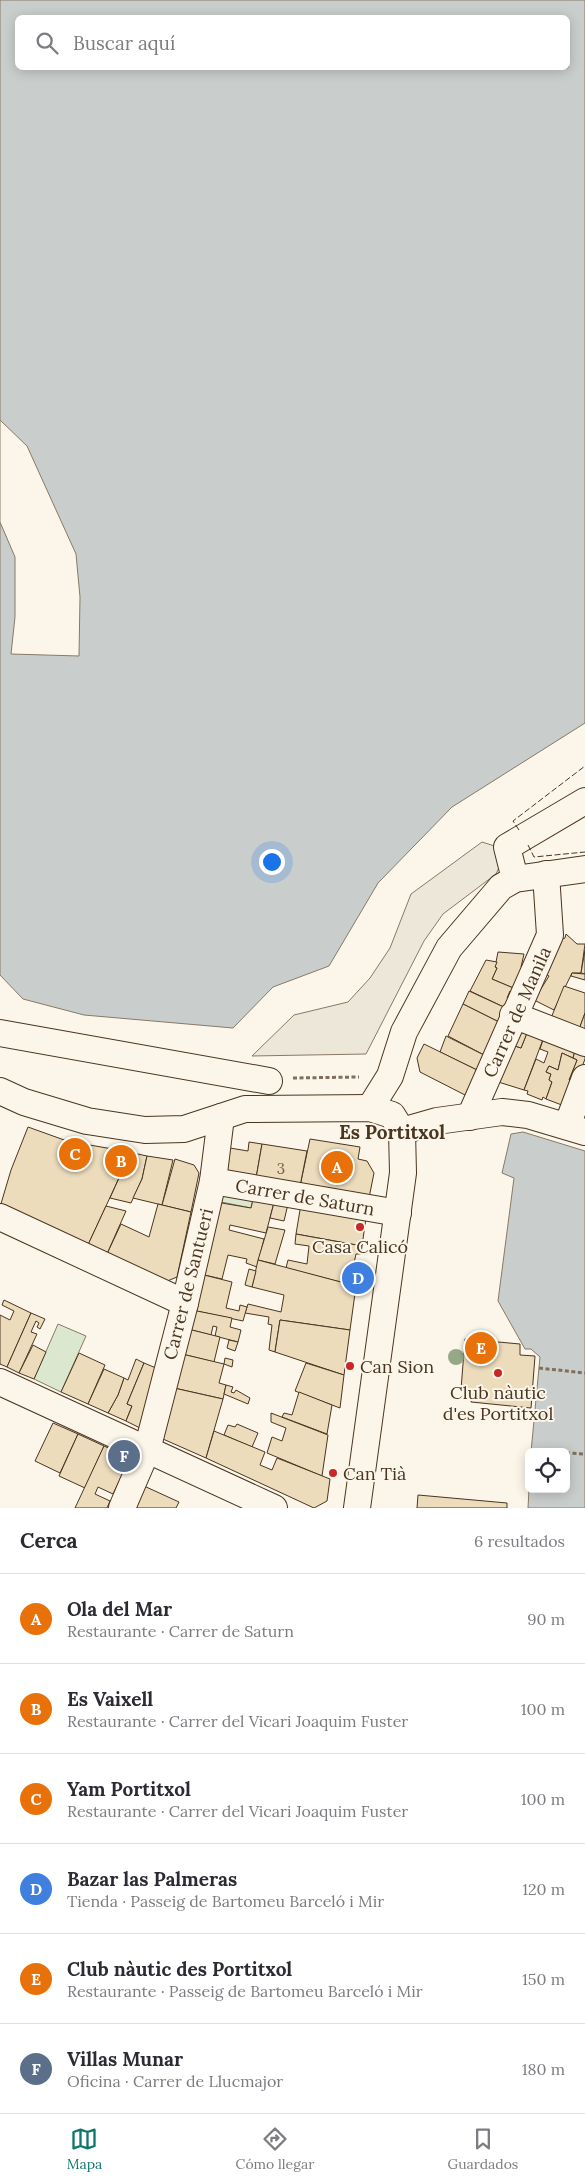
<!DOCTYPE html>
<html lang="es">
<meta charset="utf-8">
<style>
:root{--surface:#fff;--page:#f7f7f7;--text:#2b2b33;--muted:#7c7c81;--line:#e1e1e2;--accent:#0f766e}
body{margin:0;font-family:Lora,serif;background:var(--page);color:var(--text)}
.controls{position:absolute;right:15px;bottom:15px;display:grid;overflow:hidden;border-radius:8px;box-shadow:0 2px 12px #0003}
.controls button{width:45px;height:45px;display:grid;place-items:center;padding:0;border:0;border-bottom:1px solid var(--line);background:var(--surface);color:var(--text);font:25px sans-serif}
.you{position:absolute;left:271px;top:861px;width:18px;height:18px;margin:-12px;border:4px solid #fff;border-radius:50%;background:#1a73e8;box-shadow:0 0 0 8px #1a73e833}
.badge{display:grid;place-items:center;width:32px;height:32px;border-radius:50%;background:var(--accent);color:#fff;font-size:16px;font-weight:700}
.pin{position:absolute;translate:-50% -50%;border:2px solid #fff;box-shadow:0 1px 5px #0006}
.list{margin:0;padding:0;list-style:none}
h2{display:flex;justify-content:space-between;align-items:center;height:65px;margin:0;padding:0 20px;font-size:21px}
h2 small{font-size:16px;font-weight:400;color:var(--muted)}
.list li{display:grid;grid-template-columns:32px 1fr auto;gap:15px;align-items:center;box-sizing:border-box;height:90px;padding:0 20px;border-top:1px solid var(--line)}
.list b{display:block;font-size:19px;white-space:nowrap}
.list p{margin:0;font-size:16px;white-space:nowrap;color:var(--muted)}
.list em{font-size:16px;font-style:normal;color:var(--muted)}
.icon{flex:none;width:28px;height:28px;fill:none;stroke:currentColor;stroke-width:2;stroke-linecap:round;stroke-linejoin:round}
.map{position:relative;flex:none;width:585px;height:1508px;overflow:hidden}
.search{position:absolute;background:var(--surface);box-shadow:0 2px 12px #0003;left:15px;right:15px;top:15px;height:55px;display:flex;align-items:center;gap:12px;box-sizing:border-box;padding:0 18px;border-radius:8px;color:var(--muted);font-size:19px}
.sheet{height:605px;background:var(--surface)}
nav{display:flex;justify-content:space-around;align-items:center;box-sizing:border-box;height:70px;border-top:1px solid var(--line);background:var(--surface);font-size:14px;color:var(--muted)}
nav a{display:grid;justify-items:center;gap:2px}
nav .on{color:var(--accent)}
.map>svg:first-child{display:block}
</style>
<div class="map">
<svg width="585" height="1508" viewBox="0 0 585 1508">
<rect width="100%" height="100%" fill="#fbf6e9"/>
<g fill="#dce7d0" stroke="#887966">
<path d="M225 1186 255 1191 251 1208 221 1202Z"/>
<path d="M58 1324 86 1336 61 1392 34 1379Z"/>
</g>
<path fill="#ede7d9" stroke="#887966" d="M482 842 507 850 496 874 443 914 424 941 366 1054 252 1056 294 1015 348 1002 370 978 390 948 411 894Z"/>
<g fill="#c9cecd" stroke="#887966" fill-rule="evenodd">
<path d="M0 0H585V723L452 807 378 883 329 966 273 987 233 1028 84 1015 23 999 0 975ZM18 18H568V68H18Z"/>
<path d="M523 1132 585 1151V1508H528L529 1489H566V1452H531L540 1357 531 1349H525L498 1301 514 1178 502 1173 511 1134Z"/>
</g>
<path fill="#fbf6e9" stroke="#887966" d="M0 420 27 446 76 554 80 597 79 656 11 654 15 617V557L0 522Z"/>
<g fill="#ecdcbc" stroke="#4a3520">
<path d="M566 934 577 944H585L581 973H572L554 1010 534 1000 549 976 542 972 560 940 565 938Z"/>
<path d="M585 950V974L581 973Z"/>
<path d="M498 952 524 954 521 967H529L518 990 492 979 497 968 495 967Z"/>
<path d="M486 960 497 962 495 967 497 968 492 979 518 990 516 994 510 991 507 998 513 1001 508 1009 470 991Z"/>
<path d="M572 973 585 974V980L571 976Z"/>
<path d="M564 986 585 993V1013L577 1035 549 1023Z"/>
<path d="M469 991 508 1009 501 1023 463 1004Z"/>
<path d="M463 1004 501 1023 486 1056 448 1036Z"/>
<path d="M585 1013V1038L577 1035Z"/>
<path d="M529 1028 545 1034 524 1090 495 1081 506 1043 521 1048Z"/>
<path d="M529 1028 521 1048 506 1043Z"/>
<path d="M545 1034 576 1047 573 1058 562 1053 558 1070 549 1066 546 1072 551 1074 549 1080 552 1082 546 1099 543 1097 542 1100 527 1094 528 1091 524 1090 536 1059 544 1063 548 1052 540 1049Z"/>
<path d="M446 1036 486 1056 479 1071 440 1052Z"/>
<path d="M424 1044 479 1071 467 1096 420 1072 417 1058Z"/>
<path d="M576 1047 585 1050V1059L576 1083 569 1080 577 1060 573 1058Z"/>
<path d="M562 1053 577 1060 569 1080 576 1083 567 1107 546 1099 552 1082 549 1080 551 1074 546 1072 549 1066 558 1070Z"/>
<path d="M28 1127 67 1141 124 1151 119 1178 87 1247 0 1207 11 1170Z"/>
<path d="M310 1139 360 1147 358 1159 367 1161 374 1173 368 1203 299 1191Z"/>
<path d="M249 1142 262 1144 255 1184 221 1177 230 1148 248 1151Z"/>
<path d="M262 1144 307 1151 299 1191 255 1184Z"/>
<path d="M124 1151 147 1156 142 1179 131 1203 110 1198 119 1178Z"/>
<path d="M147 1156 173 1160 162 1205 133 1198 142 1179Z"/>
<path d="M175 1159 194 1165 199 1173 191 1212 162 1205Z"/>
<path d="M255 1191 276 1195 266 1233 230 1225 229 1230 264 1239 257 1267 246 1263 247 1259 228 1255 222 1279 200 1274 216 1202 251 1208Z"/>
<path d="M276 1195 367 1211 362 1246 296 1234 301 1204H288L284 1221 270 1218Z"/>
<path d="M158 1204 191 1212 177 1277 165 1282 106 1256 121 1224 149 1237Z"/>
<path d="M106 1206 126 1211 106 1256 87 1247Z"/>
<path d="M268 1227 285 1230 275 1264 258 1260Z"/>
<path d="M296 1234 362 1246 361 1254H356L354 1263H351L350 1269 359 1271 356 1286 286 1268 288 1260 307 1264 309 1246 295 1244Z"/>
<path d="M258 1260 356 1286 350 1330 280 1320 275 1352 269 1350 272 1325 268 1324 269 1317 245 1313 248 1304 281 1312 284 1295 252 1287Z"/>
<path d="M249 1269 256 1271 252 1287 245 1285Z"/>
<path d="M200 1274 232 1282 226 1308 239 1311 240 1305 247 1307 243 1321 192 1310Z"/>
<path d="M4 1300 31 1313 7 1367 0 1364V1315L10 1320 14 1311 2 1305Z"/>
<path d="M192 1310 232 1318 230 1327 241 1330 238 1342 215 1336 217 1327 213 1326 211 1335 188 1329Z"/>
<path d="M31 1313 45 1319 40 1329 37 1327 39 1323 36 1321 31 1332 37 1334 19 1373 7 1367Z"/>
<path d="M280 1320 350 1330 344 1375 275 1352Z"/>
<path d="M188 1329 220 1337 214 1362 182 1354Z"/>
<path d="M465 1339 520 1344V1355L535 1356 531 1408 471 1402 472 1391 461 1389Z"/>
<path d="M229 1340 238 1342 235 1351 227 1348Z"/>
<path d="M33 1345 46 1352 34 1379 19 1373Z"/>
<path d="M79 1353 105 1365 88 1404 61 1392Z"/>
<path d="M182 1354 224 1364 219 1383 226 1385 223 1399 174 1388Z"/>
<path d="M225 1358 233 1360 232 1367 224 1364Z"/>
<path d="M136 1359 144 1363 127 1404 132 1406 126 1421 108 1413 118 1395 124 1378 128 1380Z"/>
<path d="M144 1363 156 1368 142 1429 126 1421 132 1406 127 1404Z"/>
<path d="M306 1363 344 1375 340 1408 295 1391Z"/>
<path d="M104 1369 124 1378 118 1395 108 1413 88 1404Z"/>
<path d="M226 1385 233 1387 231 1392 234 1393 236 1390 250 1398 248 1404 224 1394Z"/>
<path d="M174 1388 223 1399 206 1458 163 1439Z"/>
<path d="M299 1392 332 1405 327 1434 282 1417 284 1413 292 1415Z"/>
<path d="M271 1413 328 1435 322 1476 267 1453 272 1437 282 1441 286 1428 271 1422Z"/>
<path d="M53 1423 78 1434 60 1473 35 1461Z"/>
<path d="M237 1424 258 1433 252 1447 224 1435 228 1425 235 1427Z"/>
<path d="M214 1431 265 1452 260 1465 272 1470 277 1458 330 1479 327 1501 314 1508 206 1458Z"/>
<path d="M78 1434 104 1446 85 1488 59 1476Z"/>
<path d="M104 1446 130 1458 113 1494 98 1487 95 1494 110 1501 107 1508H75Z"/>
<path d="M144 1486 179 1502 176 1508H134Z"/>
<path d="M418 1495 507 1503V1508H417Z"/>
</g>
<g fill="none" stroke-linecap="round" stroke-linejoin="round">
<defs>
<g id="minor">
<path d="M515 879 507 847 585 801"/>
<path d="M513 1015 585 1043"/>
<path d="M0 1033 269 1081"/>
<path d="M0 1091 24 1102 87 1121 145 1130 184 1129 245 1109 370 1108 392 1115 402 1131"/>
<path d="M370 1108 390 1076 404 1032 449 948 501 887 515 879 585 869"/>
<path d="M470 1117 550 935 546 874"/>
<path d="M567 1126 585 1078"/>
<path d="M402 1131 437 1121 502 1112 528 1115 585 1132"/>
<path d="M213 1181 398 1213"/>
<path d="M0 1217 185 1303"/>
<path d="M0 1382 274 1508"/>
<path d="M122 1508 147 1450 185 1303 213 1181 221 1117"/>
<path d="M357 1508 403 1173 402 1131"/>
</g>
</defs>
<use href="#minor" stroke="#4a3520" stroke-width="28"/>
<g stroke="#7f6f5c" stroke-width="3" stroke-dasharray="4 2.5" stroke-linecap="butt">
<path d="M293 1078 359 1077"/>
<path d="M539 1368 585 1373"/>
<path d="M566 1453 585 1454"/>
</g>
<use href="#minor" stroke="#fbf6e9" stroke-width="26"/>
<g stroke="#4a3520" stroke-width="1" stroke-dasharray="6 2.5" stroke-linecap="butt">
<path d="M519 830 513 821 585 766"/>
<path d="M528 845 534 857 585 852"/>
</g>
</g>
<circle fill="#96a887" cx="456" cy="1357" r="8"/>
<g fill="#c62828" stroke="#fbf6e9" stroke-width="2">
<circle cx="360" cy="1227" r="5"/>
<circle cx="350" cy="1366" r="5"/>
<circle cx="498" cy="1373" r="5"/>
<circle cx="333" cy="1473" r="5"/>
</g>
<g text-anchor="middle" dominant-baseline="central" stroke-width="4" stroke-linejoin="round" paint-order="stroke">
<g font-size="15" fill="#725f47">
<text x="281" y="1168">3</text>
</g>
<g font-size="18" fill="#4a3520" stroke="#fbf6e9">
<text transform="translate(517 1012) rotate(-66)">Carrer de Manila</text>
<text transform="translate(305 1197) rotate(10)">Carrer de Saturn</text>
<text transform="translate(188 1284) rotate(-76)">Carrer de Santueri</text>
</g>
<g font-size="18" fill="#4a3520" stroke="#fbf6e9">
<text x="360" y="1246">Casa Calicó</text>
<text x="360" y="1366" text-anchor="start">Can Sion</text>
<text x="498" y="1392">Club nàutic<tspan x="498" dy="21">d'es Portitxol</tspan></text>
<text x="343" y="1473" text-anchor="start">Can Tià</text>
</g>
<g font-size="19" font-weight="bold" fill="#4a3520" stroke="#fbf6e9">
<text x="392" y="1132">Es Portitxol</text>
</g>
</g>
</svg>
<div class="controls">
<button><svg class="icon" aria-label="locate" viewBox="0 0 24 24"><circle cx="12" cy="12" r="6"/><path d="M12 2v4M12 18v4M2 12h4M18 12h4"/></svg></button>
</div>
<div class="you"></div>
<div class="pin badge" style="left:337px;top:1167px;background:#e8710a">A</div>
<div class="pin badge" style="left:121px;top:1161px;background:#e8710a">B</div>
<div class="pin badge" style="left:75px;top:1154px;background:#e8710a">C</div>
<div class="pin badge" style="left:358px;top:1278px;background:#3f7fe0">D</div>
<div class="pin badge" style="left:481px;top:1348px;background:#e8710a">E</div>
<div class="pin badge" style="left:124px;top:1456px;background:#5c6f8a">F</div>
<div class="search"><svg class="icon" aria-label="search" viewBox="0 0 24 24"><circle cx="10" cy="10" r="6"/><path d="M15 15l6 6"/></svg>Buscar aquí</div>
</div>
<section class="sheet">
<h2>Cerca<small>6 resultados</small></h2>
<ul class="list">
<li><span class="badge" style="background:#e8710a">A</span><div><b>Ola del Mar</b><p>Restaurante · Carrer de Saturn</p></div><em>90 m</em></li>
<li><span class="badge" style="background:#e8710a">B</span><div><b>Es Vaixell</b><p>Restaurante · Carrer del Vicari Joaquim Fuster</p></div><em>100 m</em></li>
<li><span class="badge" style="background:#e8710a">C</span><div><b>Yam Portitxol</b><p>Restaurante · Carrer del Vicari Joaquim Fuster</p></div><em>100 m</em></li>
<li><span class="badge" style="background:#3f7fe0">D</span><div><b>Bazar las Palmeras</b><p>Tienda · Passeig de Bartomeu Barceló i Mir</p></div><em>120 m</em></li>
<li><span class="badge" style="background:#e8710a">E</span><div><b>Club nàutic des Portitxol</b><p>Restaurante · Passeig de Bartomeu Barceló i Mir</p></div><em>150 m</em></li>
<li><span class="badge" style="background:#5c6f8a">F</span><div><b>Villas Munar</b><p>Oficina · Carrer de Llucmajor</p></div><em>180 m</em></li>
</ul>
</section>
<nav>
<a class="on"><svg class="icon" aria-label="map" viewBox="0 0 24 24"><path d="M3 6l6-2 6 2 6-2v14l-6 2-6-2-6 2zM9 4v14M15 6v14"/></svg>Mapa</a>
<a><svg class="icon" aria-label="directions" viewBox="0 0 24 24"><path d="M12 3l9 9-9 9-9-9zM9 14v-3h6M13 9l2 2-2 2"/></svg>Cómo llegar</a>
<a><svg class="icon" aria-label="saved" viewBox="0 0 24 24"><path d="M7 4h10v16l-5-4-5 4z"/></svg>Guardados</a>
</nav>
